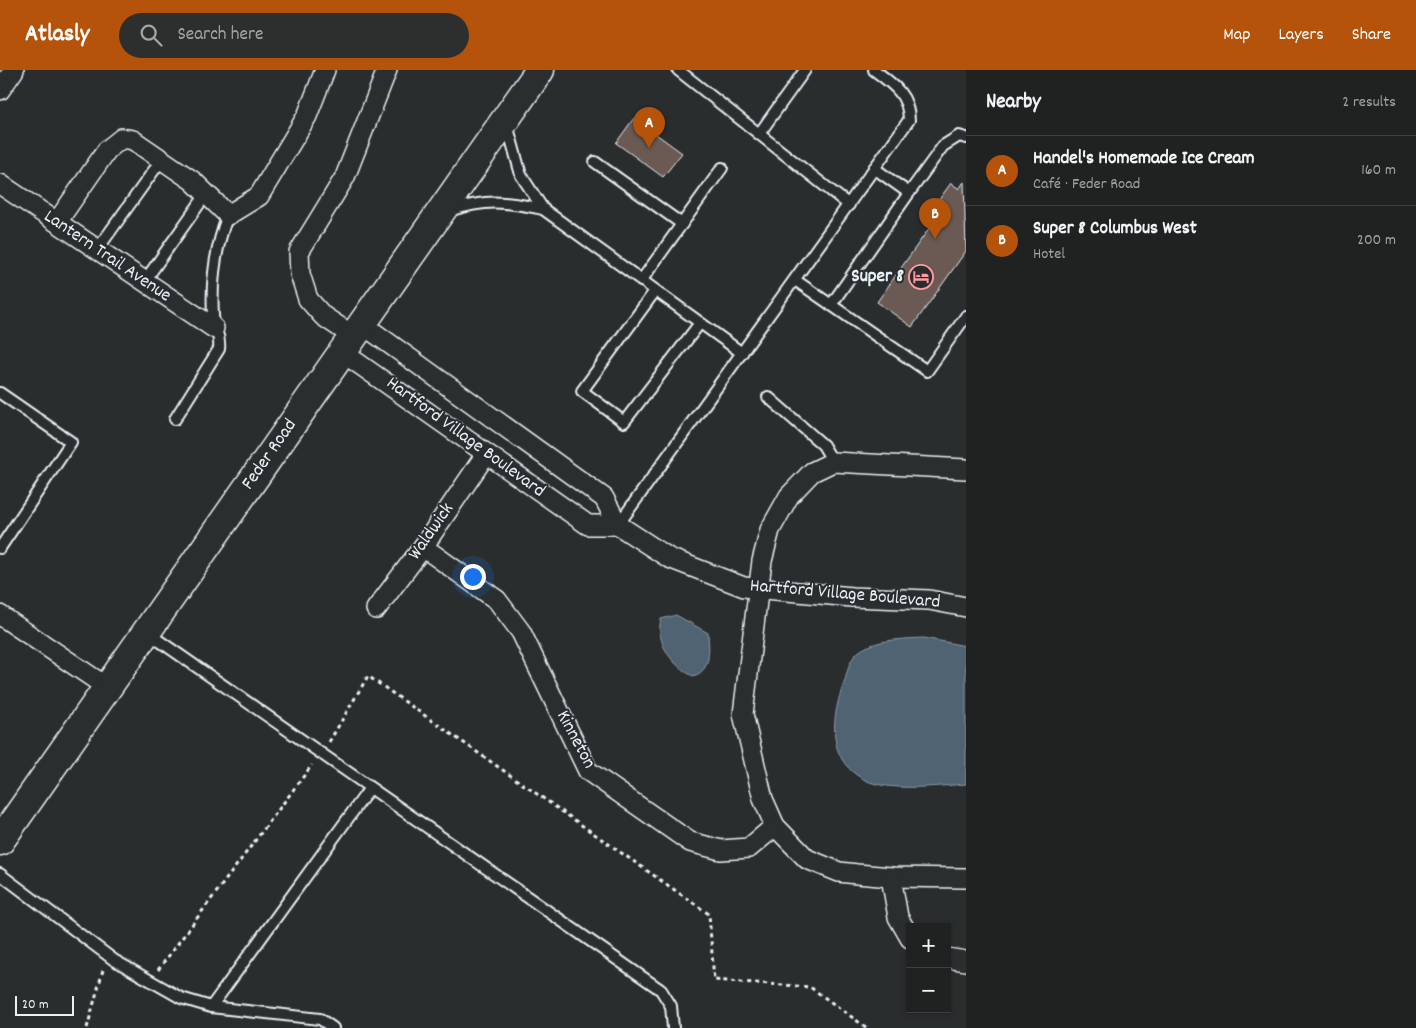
<!DOCTYPE html>
<meta charset="utf-8">
<style>
:root{--surface:#202222;--page:#2d2f2f;--text:#f1f3f6;--muted:#a2a4a5;--line:#3d3f40;--accent:#b45309}
body{margin:0;font-family:Dekko,sans-serif;background:var(--page);color:var(--text)}
.controls{position:absolute;right:15px;bottom:15px;display:grid;overflow:hidden;border-radius:0px;box-shadow:0 1px 4px #0004}
.controls button{width:45px;height:45px;display:grid;place-items:center;padding:0;border:0;border-bottom:1px solid var(--line);background:var(--surface);color:var(--text);font:25px sans-serif}
.scale{position:absolute;left:15px;bottom:12px;width:59px;box-sizing:border-box;padding-left:5px;border:2px solid #e8f1f8;border-top:0;font-size:14px;line-height:18px;white-space:nowrap;color:#e8f1f8;-webkit-text-stroke:4px #2a2d2e;paint-order:stroke}
.you{position:absolute;left:472px;top:506px;width:18px;height:18px;margin:-12px;border:4px solid #fff;border-radius:50%;background:#1a73e8;box-shadow:0 0 0 8px #1a73e833}
.badge{display:grid;place-items:center;width:32px;height:32px;border-radius:50%;background:var(--accent);color:#fff;font-size:16px;font-weight:700}
.pin{position:absolute;translate:-50% -41px;filter:drop-shadow(0 1px 2px #0008)}
.pin::after{content:'';position:absolute;top:26px;width:18px;height:15px;background:inherit;clip-path:polygon(0 0,100% 0,50% 100%)}
.list{margin:0;padding:0;list-style:none}
h2{display:flex;justify-content:space-between;align-items:center;height:65px;margin:0;padding:0 20px;font-size:21px}
h2 small{font-size:16px;font-weight:400;color:var(--muted)}
.list li{display:grid;grid-template-columns:32px 1fr auto;gap:15px;align-items:center;box-sizing:border-box;height:70px;padding:0 20px;border-top:1px solid var(--line)}
.list b{display:block;font-size:19px;white-space:nowrap}
.list p{margin:0;font-size:16px;white-space:nowrap;color:var(--muted)}
.list em{font-size:16px;font-style:normal;color:var(--muted)}
.icon{flex:none;width:28px;height:28px;fill:none;stroke:currentColor;stroke-width:2;stroke-linecap:round;stroke-linejoin:round}
.map{position:relative;flex:none;width:966px;height:958px;overflow:hidden}
header{display:flex;align-items:center;gap:30px;box-sizing:border-box;height:70px;padding:0 25px;background:var(--accent);color:#fff}
header strong{font-size:24px}
nav{display:flex;gap:28px;margin-inline-start:auto;font-size:18px}
.search{width:350px;height:45px;background:var(--page);display:flex;align-items:center;gap:12px;box-sizing:border-box;padding:0 18px;border-radius:28px;color:var(--muted);font-size:19px}
main{display:flex}
aside{flex:1;background:var(--surface)}
.map>svg:first-child{display:block}
</style>
<header>
<strong>Atlasly</strong>
<div class="search"><svg class="icon" aria-label="search" viewBox="0 0 24 24"><circle cx="10" cy="10" r="6"/><path d="M15 15l6 6"/></svg>Search here</div>
<nav><a>Map</a><a>Layers</a><a>Share</a></nav>
</header>
<main>
<div class="map">
<svg width="966" height="958" viewBox="0 0 966 958">
<rect width="100%" height="100%" fill="#2a2d2e"/>
<filter id="ink" filterUnits="userSpaceOnUse"><feTurbulence type="fractalNoise" baseFrequency=".02" numOctaves="2"/><feDisplacementMap in="SourceGraphic" scale="10" xChannelSelector="R" yChannelSelector="G"/><feConvolveMatrix kernelMatrix="1 2 1 2 8 2 1 2 1" color-interpolation-filters="sRGB"/></filter>
<g filter="url(#ink)">
<g fill="#4f6372" stroke="#8c9ca8">
<path d="M676 545 708 563C709 579 712 601 693 606 672 596 655 572 661 549Z"/>
<path d="M924 568 966 576V714C940 716 888 722 865 710 824 689 832 645 845 610 847 602 850 591 855 585 870 569 904 569 924 568Z"/>
</g>
<g fill="#6a5a52" stroke="#e8f1f8">
<path d="M634 48 682 83 663 107 616 73Z"/>
<path d="M964 112 966 181 912 257 877 232 930 157 923 152 951 113 959 119Z"/>
</g>
<g fill="none" stroke-linecap="round" stroke-linejoin="round">
<defs>
<g id="lane">
<path d="M678 0 849 135"/>
<path d="M507 54 521 105 543 139 742 283"/>
<path d="M759 64 805 0"/>
<path d="M595 92 682 154"/>
<path d="M874 98 909 123 943 76 959 66 966 68"/>
<path d="M448 141C487 129 503 131 543 139"/>
<path d="M97 180 162 89"/>
<path d="M795 210 927 301 966 246"/>
<path d="M641 211 722 98"/>
<path d="M144 212 207 123"/>
<path d="M655 221 582 321 624 352 700 253"/>
<path d="M831 235 909 123"/>
<path d="M0 323 71 372 0 478"/>
<path d="M768 327 823 375 833 392"/>
<path d="M175 349 219 279C221 262 213 261 213 245 211 210 215 178 228 145"/>
<path d="M618 455 909 50C909 25 893 14 874 0"/>
<path d="M148 563 661 920 671 936 673 958"/>
<path d="M0 804 114 890 181 928 211 937 320 949 333 958"/>
<path d="M211 937 370 718"/>
</g>
<g id="street">
<path d="M0 20 14 0"/>
<path d="M0 114 214 258"/>
<path d="M57 152 107 80 122 68 133 70 193 111 228 145 259 126 307 46 325 0"/>
<path d="M362 254 604 428 618 455 669 488 744 517 852 527 929 530 966 537"/>
<path d="M353 266 323 246 308 229 300 204 299 182 345 107 387 0"/>
<path d="M342 282 588 455H618"/>
<path d="M966 399 833 392 812 402 789 426 770 460 762 491 743 644 763 729 775 756 807 789 839 802 857 804 891 807 966 808"/>
<path d="M423 477 497 530 521 562 588 701 690 772 721 780 749 778 775 756"/>
<path d="M376 539 423 477 486 384"/>
<path d="M0 545 108 618"/>
<path d="M891 807 898 847 910 868"/>
<path d="M947 888 966 891"/>
</g>
<path id="secondary" d="M0 771 540 0"/>
</defs>
<use href="#lane" stroke="#e8f1f8" stroke-width="14"/>
<use href="#street" stroke="#e8f1f8" stroke-width="22"/>
<use href="#secondary" stroke="#e8f1f8" stroke-width="31"/>
<g stroke="#e8f1f8" stroke-width="3" stroke-dasharray="4 4" stroke-linecap="butt">
<path d="M329 672 368 606 709 844 714 910 810 917 867 958"/>
<path d="M158 900 312 695"/>
<path d="M87 958 103 900"/>
</g>
<use href="#lane" stroke="#2a2d2e" stroke-width="10"/>
<use href="#street" stroke="#2a2d2e" stroke-width="19"/>
<use href="#secondary" stroke="#2a2d2e" stroke-width="28"/>
</g>
</g>
<defs>
<symbol id="hotel-ring" viewBox="-11 -11 22 22"><circle r="9.5" fill="#2a2d2e" stroke="#ff9aa2" stroke-width="1.5"/><path d="M-6-4.5h1.5V1H6V5H4.5V3h-9V5H-6ZM-4 0a1.8 1.8 0 1 1 3.6 0ZM.5 0V-2.5h3Q6-2.5 6 0Z" fill="#ff9aa2"/></symbol>
</defs>
<g fill-rule="evenodd">
<use href="#hotel-ring" x="907" y="193" width="28" height="28"/>
</g>
<g text-anchor="middle" dominant-baseline="central" stroke-width="4" stroke-linejoin="round" paint-order="stroke">
<g font-size="19" fill="#e8f1f8" stroke="#2a2d2e">
<text transform="translate(107 187) rotate(34)">Lantern Trail Avenue</text>
<text transform="translate(465 368) rotate(36)">Hartford Village Boulevard</text>
<text transform="translate(270 385) rotate(-55)">Feder Road</text>
<text transform="translate(432 462) rotate(-55)">Waldwick</text>
<text transform="translate(845 525) rotate(5)">Hartford Village Boulevard</text>
<text transform="translate(575 670) rotate(62)">Kinneton</text>
</g>
<g font-size="19" font-weight="bold" fill="#e8f1f8" stroke="#2a2d2e" text-anchor="end">
<text x="904" y="207">Super 8</text>
</g>
</g>
</svg>
<div class="controls">
<button>+</button>
<button>−</button>
</div>
<div class="scale">20 m</div>
<div class="you"></div>
<div class="pin badge" style="left:649px;top:78px">A</div>
<div class="pin badge" style="left:935px;top:169px">B</div>
</div>
<aside>
<h2>Nearby<small>2 results</small></h2>
<ul class="list">
<li><span class="badge">A</span><div><b>Handel's Homemade Ice Cream</b><p>Café · Feder Road</p></div><em>160 m</em></li>
<li><span class="badge">B</span><div><b>Super 8 Columbus West</b><p>Hotel</p></div><em>200 m</em></li>
</ul>
</aside>
</main>
